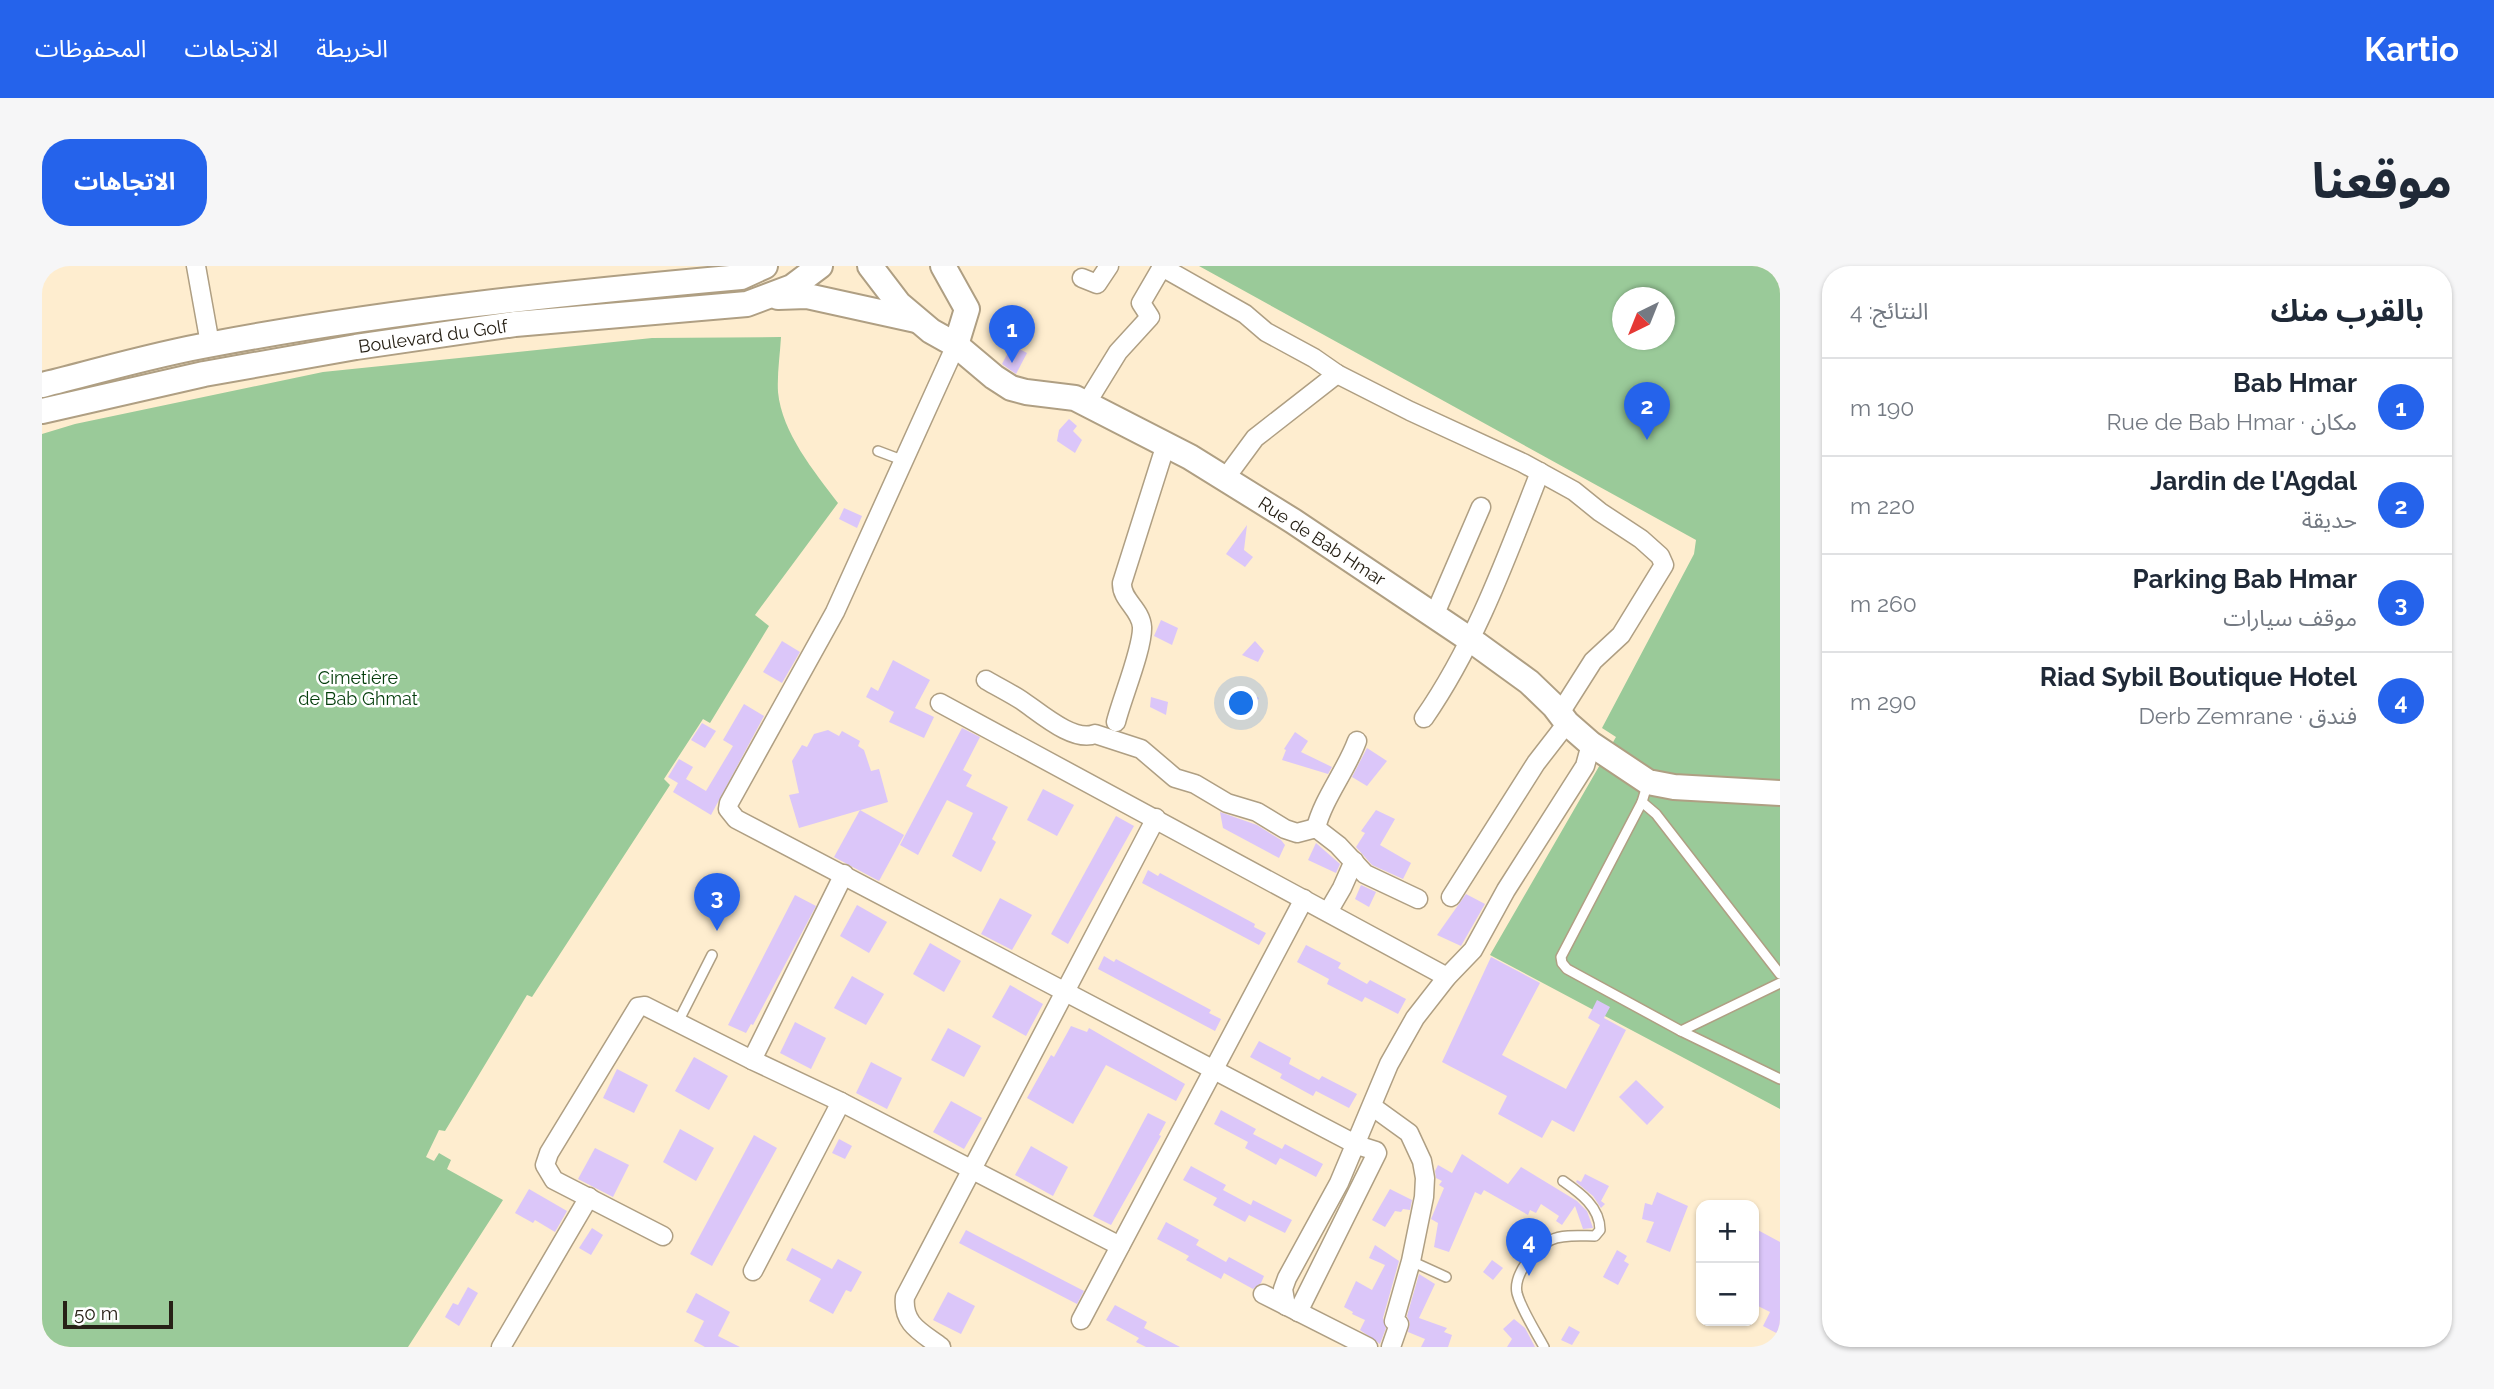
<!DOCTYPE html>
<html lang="ar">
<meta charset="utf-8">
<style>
:root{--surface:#fff;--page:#f6f6f7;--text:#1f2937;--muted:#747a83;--line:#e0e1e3;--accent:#2563eb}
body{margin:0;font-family:Raleway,"Noto Sans Arabic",sans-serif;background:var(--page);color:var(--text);direction:rtl}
.controls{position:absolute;right:21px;bottom:21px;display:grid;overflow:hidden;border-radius:14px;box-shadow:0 2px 5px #0004}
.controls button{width:63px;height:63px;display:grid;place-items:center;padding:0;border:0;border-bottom:2px solid var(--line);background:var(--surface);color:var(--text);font:35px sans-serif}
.compass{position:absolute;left:1570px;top:21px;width:63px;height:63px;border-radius:50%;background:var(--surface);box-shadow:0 2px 5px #0004;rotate:223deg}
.scale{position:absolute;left:21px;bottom:18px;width:110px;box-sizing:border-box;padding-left:7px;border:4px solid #272116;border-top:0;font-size:19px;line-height:24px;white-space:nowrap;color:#272116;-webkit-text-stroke:5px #fff;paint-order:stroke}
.you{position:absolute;left:1200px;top:438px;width:24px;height:24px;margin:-18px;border:5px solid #fff;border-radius:50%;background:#1a73e8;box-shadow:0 0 0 10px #1a73e833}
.badge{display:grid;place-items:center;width:46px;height:46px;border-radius:50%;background:var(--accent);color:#fff;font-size:23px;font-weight:700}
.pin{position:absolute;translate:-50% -58px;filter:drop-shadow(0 2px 4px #0008)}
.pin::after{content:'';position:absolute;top:37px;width:24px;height:21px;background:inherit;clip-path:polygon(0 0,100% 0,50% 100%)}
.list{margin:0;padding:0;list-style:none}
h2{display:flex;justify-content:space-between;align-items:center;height:91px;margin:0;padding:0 28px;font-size:30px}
h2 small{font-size:23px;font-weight:400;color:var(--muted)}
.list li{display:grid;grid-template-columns:46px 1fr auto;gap:21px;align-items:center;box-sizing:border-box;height:98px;padding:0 28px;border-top:2px solid var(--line)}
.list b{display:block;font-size:26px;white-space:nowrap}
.list p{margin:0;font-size:23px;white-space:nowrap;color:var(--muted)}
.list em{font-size:23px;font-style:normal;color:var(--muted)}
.map{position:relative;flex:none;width:1738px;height:1081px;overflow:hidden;direction:ltr;border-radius:28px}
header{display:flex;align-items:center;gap:42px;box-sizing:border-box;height:98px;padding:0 35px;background:var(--accent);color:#fff}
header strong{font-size:33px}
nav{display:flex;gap:38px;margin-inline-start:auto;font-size:24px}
.intro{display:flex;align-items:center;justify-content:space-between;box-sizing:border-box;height:168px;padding:0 42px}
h1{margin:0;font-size:49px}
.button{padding:18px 32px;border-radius:28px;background:var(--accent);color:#fff;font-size:24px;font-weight:700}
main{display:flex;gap:42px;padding:0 42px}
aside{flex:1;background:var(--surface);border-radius:28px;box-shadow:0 2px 5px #0004}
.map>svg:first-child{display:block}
</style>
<header>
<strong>Kartio</strong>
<nav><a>الخريطة</a><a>الاتجاهات</a><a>المحفوظات</a></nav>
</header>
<div class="intro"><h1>موقعنا</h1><a class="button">الاتجاهات</a></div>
<main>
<aside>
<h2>بالقرب منك<small>النتائج: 4</small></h2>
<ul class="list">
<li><span class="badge">1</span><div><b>Bab Hmar</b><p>مكان · Rue de Bab Hmar</p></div><em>190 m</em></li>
<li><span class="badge">2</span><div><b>Jardin de l'Agdal</b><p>حديقة</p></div><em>220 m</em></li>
<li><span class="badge">3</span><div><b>Parking Bab Hmar</b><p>موقف سيارات</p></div><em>260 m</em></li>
<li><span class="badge">4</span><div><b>Riad Sybil Boutique Hotel</b><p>فندق · Derb Zemrane</p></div><em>290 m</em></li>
</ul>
</aside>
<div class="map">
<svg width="1738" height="1081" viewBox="0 0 1738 1081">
<rect width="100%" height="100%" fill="#feedcf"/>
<g fill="#9aca99" fill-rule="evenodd">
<path d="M1157 0H1738V843L1448 689 1574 471 1560 462 1652 288 1654 274ZM1580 32H1622V74H1580Z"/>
<path d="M739 71C738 89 735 108 736 126 740 167 772 205 796 237L713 349 727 360 668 457 661 453 622 513 628 519 490 731 485 729 403 865 397 864 384 891 392 895 397 887 409 894 405 903 461 934 366 1081H0V168L33 158 281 106 610 72Z"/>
</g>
<g fill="#dbc6f9">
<path d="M970 79 985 87 974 108 960 98Z"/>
<path d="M1027 153 1035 160 1031 165 1040 174 1033 187 1015 175 1017 164Z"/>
<path d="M802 242 820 250 815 262 797 253Z"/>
<path d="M1205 259 1202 284 1211 291 1203 301 1184 288Z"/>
<path d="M1119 354 1136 362 1130 379 1112 370Z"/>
<path d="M740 375 758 386 740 417 721 406Z"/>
<path d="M1213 375 1222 385 1216 396 1200 389Z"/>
<path d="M851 394 888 414 873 442 892 451 882 472 847 456 852 446 824 431 829 421 836 425Z"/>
<path d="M1204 426 1217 432 1208 447 1196 441Z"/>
<path d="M1109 431 1126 436 1124 449 1108 441Z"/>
<path d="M702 438 722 450 669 549 631 526 636 517 626 511 637 493 651 501 644 513 664 525 691 480 681 474Z"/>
<path d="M660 457 674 465 663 482 649 474Z"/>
<path d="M920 462 938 471 921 504 930 509 924 520 966 541 950 573 954 576 939 606 910 590 931 547 905 534 876 589 858 579Z"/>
<path d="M786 464 797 470 800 465 818 475 816 480 822 484 829 505 837 503 846 536 757 562 747 529 757 527 750 495 760 479 765 481 772 468Z"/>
<path d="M1253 466 1266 475 1259 486 1290 501 1286 508 1240 494 1244 484 1242 483Z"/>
<path d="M1325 482 1345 495 1325 520 1310 511Z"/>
<path d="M1001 523 1032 539 1015 570 985 554Z"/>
<path d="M818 544 862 569 837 615 792 591Z"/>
<path d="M1334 544 1353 553 1338 579 1369 597 1361 613 1330 599 1314 581 1323 567 1319 565Z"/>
<path d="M1178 546 1215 559 1239 574 1243 579 1237 592 1181 562Z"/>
<path d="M1074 550 1092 560 1026 678 1009 668Z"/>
<path d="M1274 577 1298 598 1294 607 1266 594Z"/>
<path d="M1106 604 1116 610 1118 607 1213 658 1212 661 1224 667 1217 679 1100 617Z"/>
<path d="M1319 619 1334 626 1327 641 1313 633Z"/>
<path d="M1424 628 1443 638 1419 680 1395 669Z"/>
<path d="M753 629 774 640 711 759 709 758 704 767 686 759Z"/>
<path d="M958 632 990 649 970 684 939 668Z"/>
<path d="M815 639 845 656 827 687 798 670Z"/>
<path d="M888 677 919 695 902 726 871 708Z"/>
<path d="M1264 679 1299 697 1296 702 1325 718 1328 714 1364 733 1356 748 1323 731 1320 736 1285 718 1287 713 1255 696Z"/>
<path d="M1062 690 1072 696 1074 693 1169 744 1167 747 1179 753 1173 765 1056 703Z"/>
<path d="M1449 691 1498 717 1460 789 1524 823 1558 759 1546 752 1555 734 1568 741 1562 752 1584 764 1532 866 1510 854 1500 872 1456 848 1465 830 1400 796Z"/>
<path d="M810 710 842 728 824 759 792 742Z"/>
<path d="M968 719 1001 738 984 770 950 751Z"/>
<path d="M753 756 784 772 769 803 738 787Z"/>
<path d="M1029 760 1045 766 1047 762 1143 818 1134 835 1064 799 1031 858 985 832 1009 789 1012 791Z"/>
<path d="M906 762 939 780 922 811 889 794Z"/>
<path d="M1217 775 1249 792 1247 798 1277 814 1280 810 1315 828 1307 842 1274 825 1271 830 1238 812 1240 808 1208 791Z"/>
<path d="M652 791 686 810 667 844 633 825Z"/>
<path d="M829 796 860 812 845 843 814 827Z"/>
<path d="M575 803 606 819 592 847 561 832Z"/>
<path d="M1594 814 1622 841 1605 859 1577 831Z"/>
<path d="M909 835 940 852 922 883 891 866Z"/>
<path d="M1179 844 1214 863 1211 868 1240 883 1243 878 1281 898 1274 911 1238 892 1234 899 1203 882 1206 876 1172 858Z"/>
<path d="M1106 847 1124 856 1117 869 1119 870 1069 959 1051 950Z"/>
<path d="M638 863 672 882 654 915 621 896Z"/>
<path d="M712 869 735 882 670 1000 648 988Z"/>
<path d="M797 873 810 880 803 893 790 887Z"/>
<path d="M989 880 1026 901 1011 930 973 909Z"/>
<path d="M553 882 587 899 571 931 536 913Z"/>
<path d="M1420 888 1466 918 1479 901 1535 935 1545 945 1551 962 1541 963 1533 940 1520 959 1514 955 1517 950 1499 938 1494 947 1488 944 1486 949 1442 924 1439 929 1433 926 1407 986 1392 981 1396 957 1389 953 1402 922 1397 919 1400 915 1394 912 1393 905 1396 899 1410 907Z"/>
<path d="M1149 900 1184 919 1181 924 1209 939 1211 934 1250 954 1243 967 1207 949 1203 956 1171 939 1175 932 1141 914Z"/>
<path d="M1543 908 1567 920 1559 935 1563 938 1559 942 1551 930 1534 916 1535 914 1539 916Z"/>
<path d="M487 923 525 945 513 966 493 954 491 957 473 947Z"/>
<path d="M1348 923 1370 934 1368 944 1361 943 1359 946 1353 945 1343 961 1330 954Z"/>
<path d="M1615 926 1646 940 1628 986 1604 976 1612 956 1600 953 1603 937 1610 939Z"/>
<path d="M1124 956 1157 974 1154 979 1184 996 1187 991 1222 1010 1219 1017 1211 1023 1182 1007 1179 1013 1144 994 1147 990 1115 973Z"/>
<path d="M550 962 561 969 549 989 537 982Z"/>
<path d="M1712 962 1738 976V1069L1721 1060 1728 1046 1712 1038Z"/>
<path d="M924 964 1042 1025 1035 1038 917 977Z"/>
<path d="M1333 979 1357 995 1341 1052 1344 1062 1338 1078 1318 1064 1323 1054 1310 1048 1311 1046 1302 1041 1314 1015 1330 1024 1343 999 1327 992Z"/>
<path d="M750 982 790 1003 796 993 820 1006 809 1026 804 1024 791 1048 767 1035 779 1013 744 994Z"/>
<path d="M1575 984 1585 990 1582 995 1587 998 1576 1019 1561 1011Z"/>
<path d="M1450 994 1461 1002 1451 1014 1441 1006Z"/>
<path d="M1377 1008 1393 1018 1377 1052 1405 1062 1402 1066 1410 1069 1406 1081H1379L1383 1073 1366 1066 1368 1057 1365 1050Z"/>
<path d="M426 1021 436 1027 417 1060 403 1051 411 1037 416 1039Z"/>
<path d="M906 1026 933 1040 919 1068 891 1054Z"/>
<path d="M654 1027 688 1046 676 1070 698 1081H663L652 1075 662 1055 644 1046Z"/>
<path d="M1073 1039 1105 1056 1102 1062 1138 1081H1104L1094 1076 1097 1072 1064 1054Z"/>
<path d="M1472 1053 1483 1062 1493 1081H1465L1470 1073 1461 1063Z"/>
<path d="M1527 1060 1538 1066 1530 1079 1519 1074Z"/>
</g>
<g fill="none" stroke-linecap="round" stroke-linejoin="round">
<defs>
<g id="lane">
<path d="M836 185 860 194"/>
<path d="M1606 516 1600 536 1519 691 1520 697 1525 703 1639 765 1738 813"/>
<path d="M1600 536 1614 548 1738 708"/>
<path d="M636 756 670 689"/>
<path d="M1639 765 1738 717"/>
<path d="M1369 995 1404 1011"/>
<path d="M1502 1081C1494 1066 1479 1043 1475 1027 1471 1009 1493 981 1509 974 1521 968 1540 970 1553 970L1558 964C1558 941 1538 927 1521 915"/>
</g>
<g id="street">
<path d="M154 0 168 78"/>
<path d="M1040 12 1055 18 1067 0"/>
<path d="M914 79 793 346 687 537 686 543 694 553 1315 879 1334 885 1335 887 1256 1046"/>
<path d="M1044 138 1076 86 1108 51 1099 37 1120 1 1203 48 1224 66 1272 92 1295 108 1368 145 1481 197 1532 225 1558 246 1599 273 1618 290 1622 299 1579 369 1551 395 1518 447"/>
<path d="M1182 214 1213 172 1295 108"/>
<path d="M1392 350 1439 241"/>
<path d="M944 414C956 421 968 427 979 434 996 445 1031 477 1053 468L1099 483 1133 512 1153 518 1185 537 1215 546 1243 563 1255 567 1274 562 1296 579 1323 608 1376 633"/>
<path d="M898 437 1405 711"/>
<path d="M1382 452C1434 377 1465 290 1498 206"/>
<path d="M1074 456C1080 432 1101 382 1100 361 1099 343 1079 334 1080 317L1124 178"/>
<path d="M1274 562C1281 533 1304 505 1315 475"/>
<path d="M802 608 710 794 799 836 1078 980"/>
<path d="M1409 631 1494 497 1525 457"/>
<path d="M1286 646 1300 622 1312 595"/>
<path d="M1331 841 1367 867 1380 895 1383 912 1382 931 1369 995 1352 1055 1357 1058 1349 1081"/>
<path d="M621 970 512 914 503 899 507 887 596 741 603 740 710 794"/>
<path d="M711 1005 799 836"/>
<path d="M1221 1028 1326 1081"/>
<path d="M1244 1040 1241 1023 1245 1012 1297 917 1347 798 1373 752 1405 711 1431 684 1464 624 1543 500 1549 478"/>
<path d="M1039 1054 1262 633"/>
<path d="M459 1081 547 931"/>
<path d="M899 1081C879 1066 860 1058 863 1031L1114 552"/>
</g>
<g id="secondary">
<path d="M828 0 857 38 889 65 914 79 952 111 969 122 984 126 1033 132 1148 191 1251 255 1436 379 1487 416 1512 440 1525 457 1549 478 1606 516 1632 521 1738 527"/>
<path d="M901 0 925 43 914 79"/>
<path d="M736 31 765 30 874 54"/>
<path d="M0 119C57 105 113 88 171 78 345 45 522 27 699 11L723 0"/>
<path d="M0 145 162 108 314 81 473 58 705 38 750 21 778 0"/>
</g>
</defs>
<use href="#lane" stroke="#af9f83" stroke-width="12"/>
<use href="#street" stroke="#af9f83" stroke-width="21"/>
<use href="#secondary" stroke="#af9f83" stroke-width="28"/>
<use href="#lane" stroke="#fff" stroke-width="9"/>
<use href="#street" stroke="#fff" stroke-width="18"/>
<use href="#secondary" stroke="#fff" stroke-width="24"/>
</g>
<g text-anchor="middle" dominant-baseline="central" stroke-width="5" stroke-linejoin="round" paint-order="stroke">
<g font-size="18" fill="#272116" stroke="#fff">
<text transform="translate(391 70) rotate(-8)">Boulevard du Golf</text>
<text transform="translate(1280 275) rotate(33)">Rue de Bab Hmar</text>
</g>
<g font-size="18" fill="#053e0c" stroke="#fff">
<text x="316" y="411">Cimetière<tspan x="316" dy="21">de Bab Ghmat</tspan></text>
</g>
</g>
</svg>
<div class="controls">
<button>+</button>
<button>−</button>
</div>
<svg class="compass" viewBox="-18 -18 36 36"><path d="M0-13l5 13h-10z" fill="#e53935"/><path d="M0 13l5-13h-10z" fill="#747a83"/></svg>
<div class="scale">50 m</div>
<div class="you"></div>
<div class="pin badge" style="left:970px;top:97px">1</div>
<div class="pin badge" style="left:1605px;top:174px">2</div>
<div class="pin badge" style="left:675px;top:665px">3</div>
<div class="pin badge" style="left:1487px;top:1010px">4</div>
</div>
</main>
